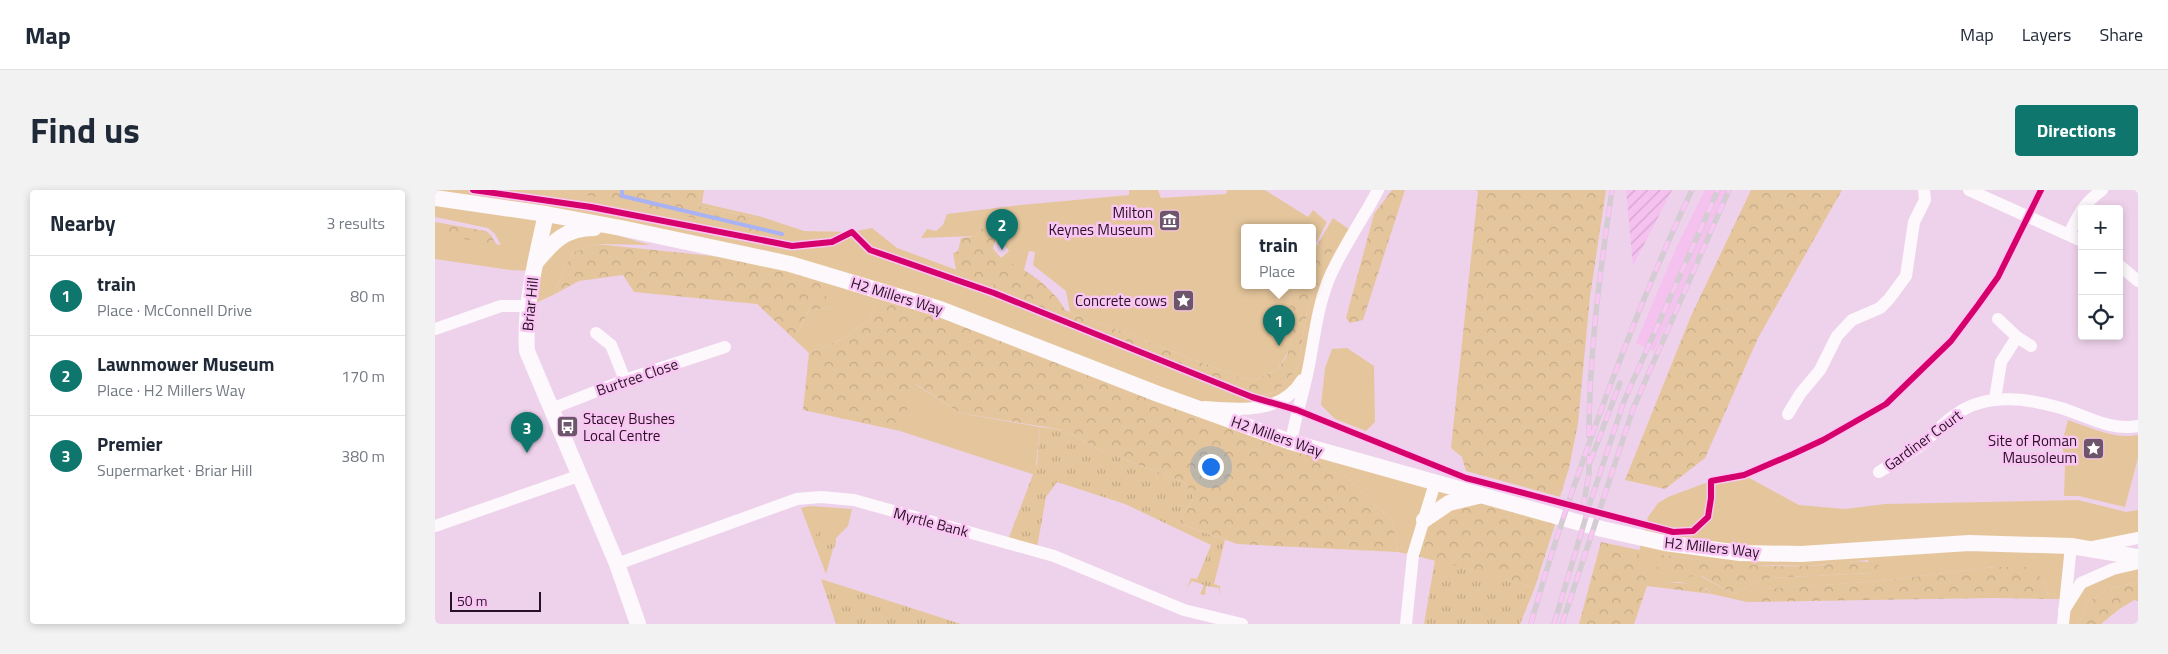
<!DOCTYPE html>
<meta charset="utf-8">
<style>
:root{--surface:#fff;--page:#f2f2f3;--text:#1f2937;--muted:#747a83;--line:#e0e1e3;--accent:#0f766e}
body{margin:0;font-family:"Titillium Web",sans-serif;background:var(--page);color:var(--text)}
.controls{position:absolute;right:15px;top:15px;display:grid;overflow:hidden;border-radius:5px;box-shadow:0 2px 8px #0003}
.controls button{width:45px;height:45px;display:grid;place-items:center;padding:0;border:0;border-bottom:1px solid var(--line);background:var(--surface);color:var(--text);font:25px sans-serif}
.scale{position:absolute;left:15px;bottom:12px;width:91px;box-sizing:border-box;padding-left:5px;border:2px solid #281126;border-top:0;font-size:14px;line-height:18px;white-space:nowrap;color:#281126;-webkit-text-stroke:4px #fac6f4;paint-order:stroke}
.you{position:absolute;left:775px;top:276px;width:18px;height:18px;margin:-12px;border:4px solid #fff;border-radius:50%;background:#1a73e8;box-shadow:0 0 0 8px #1a73e833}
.badge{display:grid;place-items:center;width:32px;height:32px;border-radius:50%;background:var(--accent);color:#fff;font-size:16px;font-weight:700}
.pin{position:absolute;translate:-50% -41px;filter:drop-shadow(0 1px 2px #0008)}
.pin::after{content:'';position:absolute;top:26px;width:18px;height:15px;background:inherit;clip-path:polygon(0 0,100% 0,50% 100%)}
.popup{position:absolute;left:806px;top:34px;width:75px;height:65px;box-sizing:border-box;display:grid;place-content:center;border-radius:5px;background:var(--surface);filter:drop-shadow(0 1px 4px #0005);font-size:16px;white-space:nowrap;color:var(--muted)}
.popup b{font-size:19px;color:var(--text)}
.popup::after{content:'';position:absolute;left:50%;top:100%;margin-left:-10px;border:10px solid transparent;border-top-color:var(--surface)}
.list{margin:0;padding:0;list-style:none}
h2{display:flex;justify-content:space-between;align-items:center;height:65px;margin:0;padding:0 20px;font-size:21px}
h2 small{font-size:16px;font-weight:400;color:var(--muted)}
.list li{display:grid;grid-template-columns:32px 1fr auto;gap:15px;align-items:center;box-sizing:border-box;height:80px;padding:0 20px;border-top:1px solid var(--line)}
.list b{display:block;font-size:19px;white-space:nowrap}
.list p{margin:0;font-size:16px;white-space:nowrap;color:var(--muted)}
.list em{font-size:16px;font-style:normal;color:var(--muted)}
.icon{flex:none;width:28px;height:28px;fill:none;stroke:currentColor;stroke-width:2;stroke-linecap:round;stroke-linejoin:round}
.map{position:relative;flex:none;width:1703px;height:434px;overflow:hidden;border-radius:5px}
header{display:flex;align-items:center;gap:30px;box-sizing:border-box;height:70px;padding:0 25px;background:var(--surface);border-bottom:1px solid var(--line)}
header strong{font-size:24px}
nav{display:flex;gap:28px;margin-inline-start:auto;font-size:18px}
.intro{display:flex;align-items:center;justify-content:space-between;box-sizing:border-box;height:120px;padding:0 30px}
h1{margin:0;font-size:35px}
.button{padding:12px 22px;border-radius:5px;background:var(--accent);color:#fff;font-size:18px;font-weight:700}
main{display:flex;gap:30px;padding:0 30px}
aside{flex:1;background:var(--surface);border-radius:5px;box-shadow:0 2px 8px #0003}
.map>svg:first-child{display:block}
</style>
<header>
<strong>Map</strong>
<nav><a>Map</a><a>Layers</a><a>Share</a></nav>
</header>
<div class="intro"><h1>Find us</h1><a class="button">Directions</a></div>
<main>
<aside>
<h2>Nearby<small>3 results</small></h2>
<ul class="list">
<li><span class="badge">1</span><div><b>train</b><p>Place · McConnell Drive</p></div><em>80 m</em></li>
<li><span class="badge">2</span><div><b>Lawnmower Museum</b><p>Place · H2 Millers Way</p></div><em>170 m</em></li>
<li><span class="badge">3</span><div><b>Premier</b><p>Supermarket · Briar Hill</p></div><em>380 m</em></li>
</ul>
</aside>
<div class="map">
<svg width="1703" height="434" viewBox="0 0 1703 434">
<defs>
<pattern id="industrial-furrows" width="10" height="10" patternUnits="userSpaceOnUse" patternTransform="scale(1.25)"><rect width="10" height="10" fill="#f5c1ef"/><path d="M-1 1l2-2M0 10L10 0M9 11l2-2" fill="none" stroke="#d2a5cd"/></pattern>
<pattern id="forest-crowns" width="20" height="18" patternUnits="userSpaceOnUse" patternTransform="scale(1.25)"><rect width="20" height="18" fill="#e5c69c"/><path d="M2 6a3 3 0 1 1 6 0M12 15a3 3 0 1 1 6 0" fill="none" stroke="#c4a986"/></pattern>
<pattern id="park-tufts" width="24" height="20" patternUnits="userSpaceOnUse" patternTransform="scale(1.25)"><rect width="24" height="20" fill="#e5c69c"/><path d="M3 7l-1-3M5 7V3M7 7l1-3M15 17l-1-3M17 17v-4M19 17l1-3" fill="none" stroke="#c4a986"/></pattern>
</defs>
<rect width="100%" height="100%" fill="#eed2eb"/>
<path fill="#f5c1ef" d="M1270 0H1294L1219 161 1201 153 1241 58Z"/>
<path fill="url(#industrial-furrows)" d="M1191 0H1237L1198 76Z"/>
<g fill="#e5c69c" fill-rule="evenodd">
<path d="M0 0H115L322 28 263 16 266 0H269L267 13 327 27 369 41 417 42 437 38 462 58 560 94 556 102 817 207 842 202 863 177 872 121 898 57 891 40 898 28 918 42 894 90 873 181 840 214 783 218 442 105 435 129 407 149 374 163 359 149 374 120 395 118 381 82 118 26 215 55 161 54 137 63 118 105 94 116 98 81 75 80 0 69V43L66 55 60 44 53 38 0 27Z"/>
<path d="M694 0H723L726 8 791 4 792 0H830L873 27 878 20 892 32 878 59V37H810V95H859L856 100 854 161 842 180 820 190 804 187 635 122 631 101 598 75 600 62 594 61 589 80 565 69 574 61 568 53 563 56 551 33 540 46 486 48 492 39 501 41 508 35 512 24 586 15 694 5Z"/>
<path d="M912 158 939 176 940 232 931 241 900 229 886 215 890 178 897 159Z"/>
<path d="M480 194 525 223 605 237 600 285 465 241Z"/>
<path d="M1633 230C1654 237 1680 250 1703 245V268L1690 317 1644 306H1629L1630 276 1627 252Z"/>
<path d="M885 261 1000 293 978 365 963 362 957 331Z"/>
<path d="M1309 285 1364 315 1410 319 1450 314 1643 310 1691 322 1703 320V348L1636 357 1630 409H1614L1609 390 1559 377 1445 391 1327 399 1312 412 1277 404 1272 399 1245 392 1222 393 1212 388 1205 378 1203 365 1213 327 1223 313 1233 307 1276 291ZM1228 365 1304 375 1373 376 1433 370 1437 383 1332 388 1298 404Z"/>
<path d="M375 316 417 319 413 336 401 348 391 384 366 318Z"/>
<path d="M1703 373V392L1677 398 1653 412 1643 434H1628L1646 393Z"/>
</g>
<g fill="url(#forest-crowns)">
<path d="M115 0H266L263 16 322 28 324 43 169 8Z"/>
<path d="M957 0H970L928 130 915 133 911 128 939 24Z"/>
<path d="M1039 0H1171L1155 107 1143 233 1134 278 1125 307 1031 281 1027 267 1016 258 1043 1Z"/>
<path d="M1316 0H1407L1323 148 1270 268 1230 299 1190 290 1256 126Z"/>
<path d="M0 32 51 41 56 45 62 56 0 43Z"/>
<path d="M551 33 563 42 558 58C568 73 575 71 589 80 604 89 622 104 630 120L804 187 820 190 842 180 853 164 856 99 859 95H878V62L891 40 899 57 872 121 863 177 842 202 817 207 555 102 559 94 521 80 518 63 523 61 526 48 540 46Z"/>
<path d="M161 54 355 74 381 82 396 118 374 120 359 149 322 114 199 102 188 85 144 91 118 105 137 63Z"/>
<path d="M442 104 885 261 957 331 963 362 802 354 743 333 759 308 749 292 665 260 629 240 525 223 481 194 465 241 368 220 374 163 407 149 435 129Z"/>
<path d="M1000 293 1122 328 1100 397 978 365Z"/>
<path d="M1166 352 1204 360C1201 412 1252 379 1277 404L1212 396 1199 434H1144Z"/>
<path d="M1227 365C1276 371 1324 378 1372 376 1395 376 1422 366 1444 375L1437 383 1332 388 1298 404 1267 386 1242 387 1221 380Z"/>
<path d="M1559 377H1593L1609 390 1614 409 1558 408 1312 412 1326 399 1445 391Z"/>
<path d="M1703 392V411L1699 410 1683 420 1666 434H1643L1653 412 1677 398Z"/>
</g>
<g fill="url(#park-tufts)">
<path d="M605 237 629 240 665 260 749 292 759 308 743 333 790 350 779 394 785 396 784 407V398L771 396 770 405 765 404 769 395 757 391 752 398 756 388 762 389 776 355 690 314 622 292 611 307 602 358 573 350 602 274Z"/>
<circle cx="390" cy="351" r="11"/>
<path d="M1000 370 1100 397 1085 434H989Z"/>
<path d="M386 389 526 434H401Z"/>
</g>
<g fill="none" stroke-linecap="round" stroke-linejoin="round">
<path stroke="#a9b2f5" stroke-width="4" d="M187 0V6L347 44"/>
<g stroke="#fcf8fc" stroke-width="12">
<path d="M1534 0 1647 51"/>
<path d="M1634 44C1644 24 1648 14 1667 0"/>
<path d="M1684 75 1703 91"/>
<path d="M1563 129 1582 147 1596 156"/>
<path d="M0 139 66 116H94"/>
<path d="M161 143 176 155 190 190"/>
<path d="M1560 209 1566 172 1582 147"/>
<path d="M770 217C804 220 847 224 867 190"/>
<path d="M116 219 190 190 290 157"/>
<path d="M1353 224 1365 204 1385 180 1402 146 1417 130 1445 118 1454 109 1471 86 1479 32 1490 10 1489 0"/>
<path d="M856 252C860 229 867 207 872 185 879 153 881 122 893 91 906 59 927 31 943 0"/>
<path d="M1444 282C1457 274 1470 266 1483 257 1496 248 1506 234 1520 225 1551 202 1592 208 1626 218 1652 226 1675 241 1703 236"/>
<path d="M0 336 143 286"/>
<path d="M1658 357 1703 348"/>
<path d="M182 374 362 309 386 307 419 310 619 366 749 420 807 434"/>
<path d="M1629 420 1646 393 1678 379 1703 373"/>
<path d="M971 434 978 365 1000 293"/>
<path d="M1628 434 1636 356"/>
</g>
<g stroke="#fcf8fc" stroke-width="16">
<path d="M0 8 111 24 186 38 355 74 505 119 723 204 856 252 1167 339 1230 353 1305 363 1366 364 1534 353 1636 356 1703 367"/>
<path d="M111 24C101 69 89 115 92 161L182 374 203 434"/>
<path d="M101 72C118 52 130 38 159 38"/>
<path d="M989 330 1014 313 1043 306"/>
</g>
<defs>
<g id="rail">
<path d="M1154 246C1154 163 1165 82 1177 0"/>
<path d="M1155 272 1185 193"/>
<path d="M1148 318 1154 283V266"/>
<path d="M1096 434C1118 353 1146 274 1175 196 1200 130 1226 64 1257 0"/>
<path d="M1119 434 1156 310 1189 211 1283 0"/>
<path d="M1127 434 1198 219 1294 0"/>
</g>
</defs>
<use href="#rail" stroke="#d4cbd3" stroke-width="5.5"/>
<use href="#rail" stroke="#fac6f4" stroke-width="4" stroke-dasharray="11" stroke-linecap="butt"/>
<defs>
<path id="cycleway" d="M38 0 156 17 357 56 397 52 417 42 435 60 559 103 817 207 862 220 1031 288 1238 342 1258 341 1273 327 1276 308V291L1309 285 1358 264 1388 250 1451 214 1516 151 1543 115 1563 87 1606 0"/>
</defs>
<use href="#cycleway" stroke="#fac6f4" stroke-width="9"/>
<use href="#cycleway" stroke="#d6006c" stroke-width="6"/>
</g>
<defs>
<symbol id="museum-square" viewBox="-11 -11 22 22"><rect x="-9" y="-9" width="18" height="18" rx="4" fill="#6d556b" stroke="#fac6f4"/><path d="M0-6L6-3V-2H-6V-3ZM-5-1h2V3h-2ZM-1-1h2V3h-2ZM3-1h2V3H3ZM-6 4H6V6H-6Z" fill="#fff"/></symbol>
<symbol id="sight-square" viewBox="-11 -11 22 22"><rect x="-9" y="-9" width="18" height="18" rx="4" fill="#6d556b" stroke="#fac6f4"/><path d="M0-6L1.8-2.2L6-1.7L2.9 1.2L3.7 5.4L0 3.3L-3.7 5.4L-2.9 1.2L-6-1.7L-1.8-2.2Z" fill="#fff"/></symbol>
<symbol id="bus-square" viewBox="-11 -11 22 22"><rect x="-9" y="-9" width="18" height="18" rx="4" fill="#6d556b" stroke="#fac6f4"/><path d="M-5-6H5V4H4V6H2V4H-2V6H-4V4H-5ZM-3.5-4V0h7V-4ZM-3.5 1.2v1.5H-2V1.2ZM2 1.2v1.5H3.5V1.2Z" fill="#fff"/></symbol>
</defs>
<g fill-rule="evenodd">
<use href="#museum-square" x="722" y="18" width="25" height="25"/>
<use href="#sight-square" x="736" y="98" width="25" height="25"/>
<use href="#bus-square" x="120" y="224" width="25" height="25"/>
<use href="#sight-square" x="1646" y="246" width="25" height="25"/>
</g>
<g text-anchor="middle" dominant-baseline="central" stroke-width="5" stroke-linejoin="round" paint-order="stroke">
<g font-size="15" fill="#281126" stroke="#fac6f4" text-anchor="end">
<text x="718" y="22">Milton<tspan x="718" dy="17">Keynes Museum</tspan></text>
<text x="732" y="110">Concrete cows</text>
<text x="148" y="228" text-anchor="start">Stacey Bushes<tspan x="148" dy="17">Local Centre</tspan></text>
<text x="1642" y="250">Site of Roman<tspan x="1642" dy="17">Mausoleum</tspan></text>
</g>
<g font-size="15" fill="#281126" stroke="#fac6f4">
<text transform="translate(462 106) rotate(17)">H2 Millers Way</text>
<text transform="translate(95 114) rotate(-84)">Briar Hill</text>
<text transform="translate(202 187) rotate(-19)">Burtree Close</text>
<text transform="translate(842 246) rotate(19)">H2 Millers Way</text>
<text transform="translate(1488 250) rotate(-36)">Gardiner Court</text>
<text transform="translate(496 332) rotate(15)">Myrtle Bank</text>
<text transform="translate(1277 357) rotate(6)">H2 Millers Way</text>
</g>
</g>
</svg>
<div class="controls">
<button>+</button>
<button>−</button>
<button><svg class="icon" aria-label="locate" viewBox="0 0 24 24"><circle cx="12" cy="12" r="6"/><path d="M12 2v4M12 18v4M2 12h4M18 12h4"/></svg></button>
</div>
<div class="scale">50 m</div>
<div class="you"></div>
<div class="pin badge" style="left:844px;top:156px">1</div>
<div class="popup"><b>train</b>Place</div>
<div class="pin badge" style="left:567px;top:60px">2</div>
<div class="pin badge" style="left:92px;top:263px">3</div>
</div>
</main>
